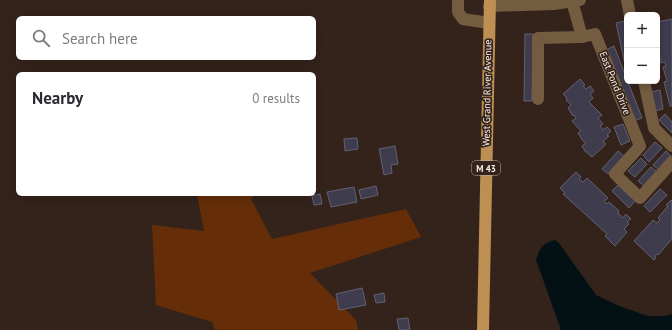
<!DOCTYPE html>
<meta charset="utf-8">
<style>
:root{--surface:#fff;--page:#f2f2f3;--text:#2b2b33;--muted:#7c7c81;--line:#e1e1e2}
body{margin:0;font-family:"PT Sans",sans-serif;background:var(--page);color:var(--text)}
.controls{position:absolute;right:12px;top:12px;display:grid;overflow:hidden;border-radius:6px;box-shadow:0 2px 10px #0003}
.controls button{width:36px;height:36px;display:grid;place-items:center;padding:0;border:0;border-bottom:1px solid var(--line);background:var(--surface);color:var(--text);font:20px sans-serif}
.list{margin:0;padding:0;list-style:none}
h2{display:flex;justify-content:space-between;align-items:center;height:52px;margin:0;padding:0 16px;font-size:17px}
h2 small{font-size:13px;font-weight:400;color:var(--muted)}
.icon{flex:none;width:22px;height:22px;fill:none;stroke:currentColor;stroke-width:2;stroke-linecap:round;stroke-linejoin:round}
.map{position:relative;flex:none;width:672px;height:330px;overflow:hidden}
.search{position:absolute;background:var(--surface);box-shadow:0 2px 10px #0003;left:16px;top:16px;width:300px;height:44px;display:flex;align-items:center;gap:10px;box-sizing:border-box;padding:0 14px;border-radius:6px;color:var(--muted);font-size:15px}
.panel{position:absolute;background:var(--surface);box-shadow:0 2px 10px #0003;left:16px;top:72px;width:300px;height:124px;border-radius:6px}
.map>svg:first-child{display:block}
</style>
<div class="map">
<svg width="672" height="330" viewBox="0 0 672 330">
<rect width="100%" height="100%" fill="#34231b"/>
<path fill="#652e09" d="M197 194H255L251 199 272 239 406 209 421 237 310 273 356 320 358 330H215L212 322 156 305 152 225 204 231Z"/>
<path fill="#031115" d="M555 240 559 243 596 295 619 306 648 316H665L672 314V330H560V327L536 260C540 247 542 244 555 240Z"/>
<g fill="#3f3c4e" stroke="#636073">
<path d="M672 19V106H670L664 82 667 81 663 67 666 66 665 62 661 63 657 46V34H659L658 29 657 30V22Z"/>
<path d="M625 21 627 32V74L616 23Z"/>
<path d="M525 34H533L532 101H524Z"/>
<path d="M614 46 642 118 634 121 606 50Z"/>
<path d="M580 79 585 85 583 86 586 89 590 86 594 91 590 94 593 98 589 102 602 115 598 118 603 124 600 126 603 130 607 127 611 131 607 135 609 136 603 141 606 144 592 157 585 151 582 146 586 143 583 141 578 133 581 131 572 121 576 118 574 115 573 116 568 108 571 105 566 100 567 98 563 94Z"/>
<path d="M660 90 663 109 654 111 651 92Z"/>
<path d="M665 114 672 122V133L659 120Z"/>
<path d="M623 124 630 141 621 145 614 127Z"/>
<path d="M357 138 358 149 345 151 344 139Z"/>
<path d="M655 142 662 148 649 162 643 155Z"/>
<path d="M395 146 398 164 391 165 392 173 384 175 379 149Z"/>
<path d="M618 151 624 156 608 174 602 169Z"/>
<path d="M666 151 671 156 659 170 653 165Z"/>
<path d="M641 158 647 164 635 177 628 171Z"/>
<path d="M651 167 657 172 644 186 638 181Z"/>
<path d="M576 172 581 177 579 179 583 182 587 178 608 198 604 201 607 204 609 202 619 211 618 213 623 218 626 214 631 219 627 222 629 224 624 229 627 232 615 246 605 236 607 234 563 194 565 193 560 188Z"/>
<path d="M618 185 635 201 629 208 612 191Z"/>
<path d="M376 186 378 195 361 199 359 190Z"/>
<path d="M354 187 357 202 331 207 327 192Z"/>
<path d="M660 189 667 195 650 212 644 206Z"/>
<path d="M320 194 322 204 314 205 312 196Z"/>
<path d="M671 200 672 201V239L658 255 657 254 655 256 656 258 654 260 634 241 653 220 657 223 660 220 658 218 668 206 666 205Z"/>
<path d="M362 288 366 305 339 310 336 294Z"/>
<path d="M384 293 385 302 376 303 374 295Z"/>
<path d="M408 318 410 330H399L397 319Z"/>
</g>
<g fill="none" stroke-linecap="round" stroke-linejoin="round">
<g stroke="#735c40" stroke-width="12">
<path d="M458 0V12L463 19 489 23"/>
<path d="M627 0 630 15"/>
<path d="M572 1 582 37 595 34 640 146 615 174 640 198 672 162"/>
<path d="M489 6 554 4 580 0"/>
<path d="M644 81 654 128 672 146"/>
<path d="M538 99V38L582 37"/>
</g>
<path stroke="#bd8f52" stroke-width="12" d="M483 330 490 0"/>
</g>
<g text-anchor="middle" dominant-baseline="central" stroke-width="3.5" stroke-linejoin="round" paint-order="stroke">
<rect fill="#34231b" stroke="#c0b2ac" stroke-width="1" x="472" y="161" width="28" height="14" rx="3"/>
<g font-size="9" font-weight="bold" fill="#fcf0ea">
<text x="486" y="168">M 43</text>
</g>
<g font-size="10" fill="#fcf0ea" stroke="#34231b">
<text transform="translate(615 83) rotate(68)">East Pond Drive</text>
<text transform="translate(487 93) rotate(-89)">West Grand River Avenue</text>
</g>
</g>
</svg>
<div class="controls">
<button>+</button>
<button>−</button>
</div>
<div class="search"><svg class="icon" aria-label="search" viewBox="0 0 24 24"><circle cx="10" cy="10" r="6"/><path d="M15 15l6 6"/></svg>Search here</div>
<section class="panel">
<h2>Nearby<small>0 results</small></h2>
<ul class="list">
</ul>
</section>
</div>
